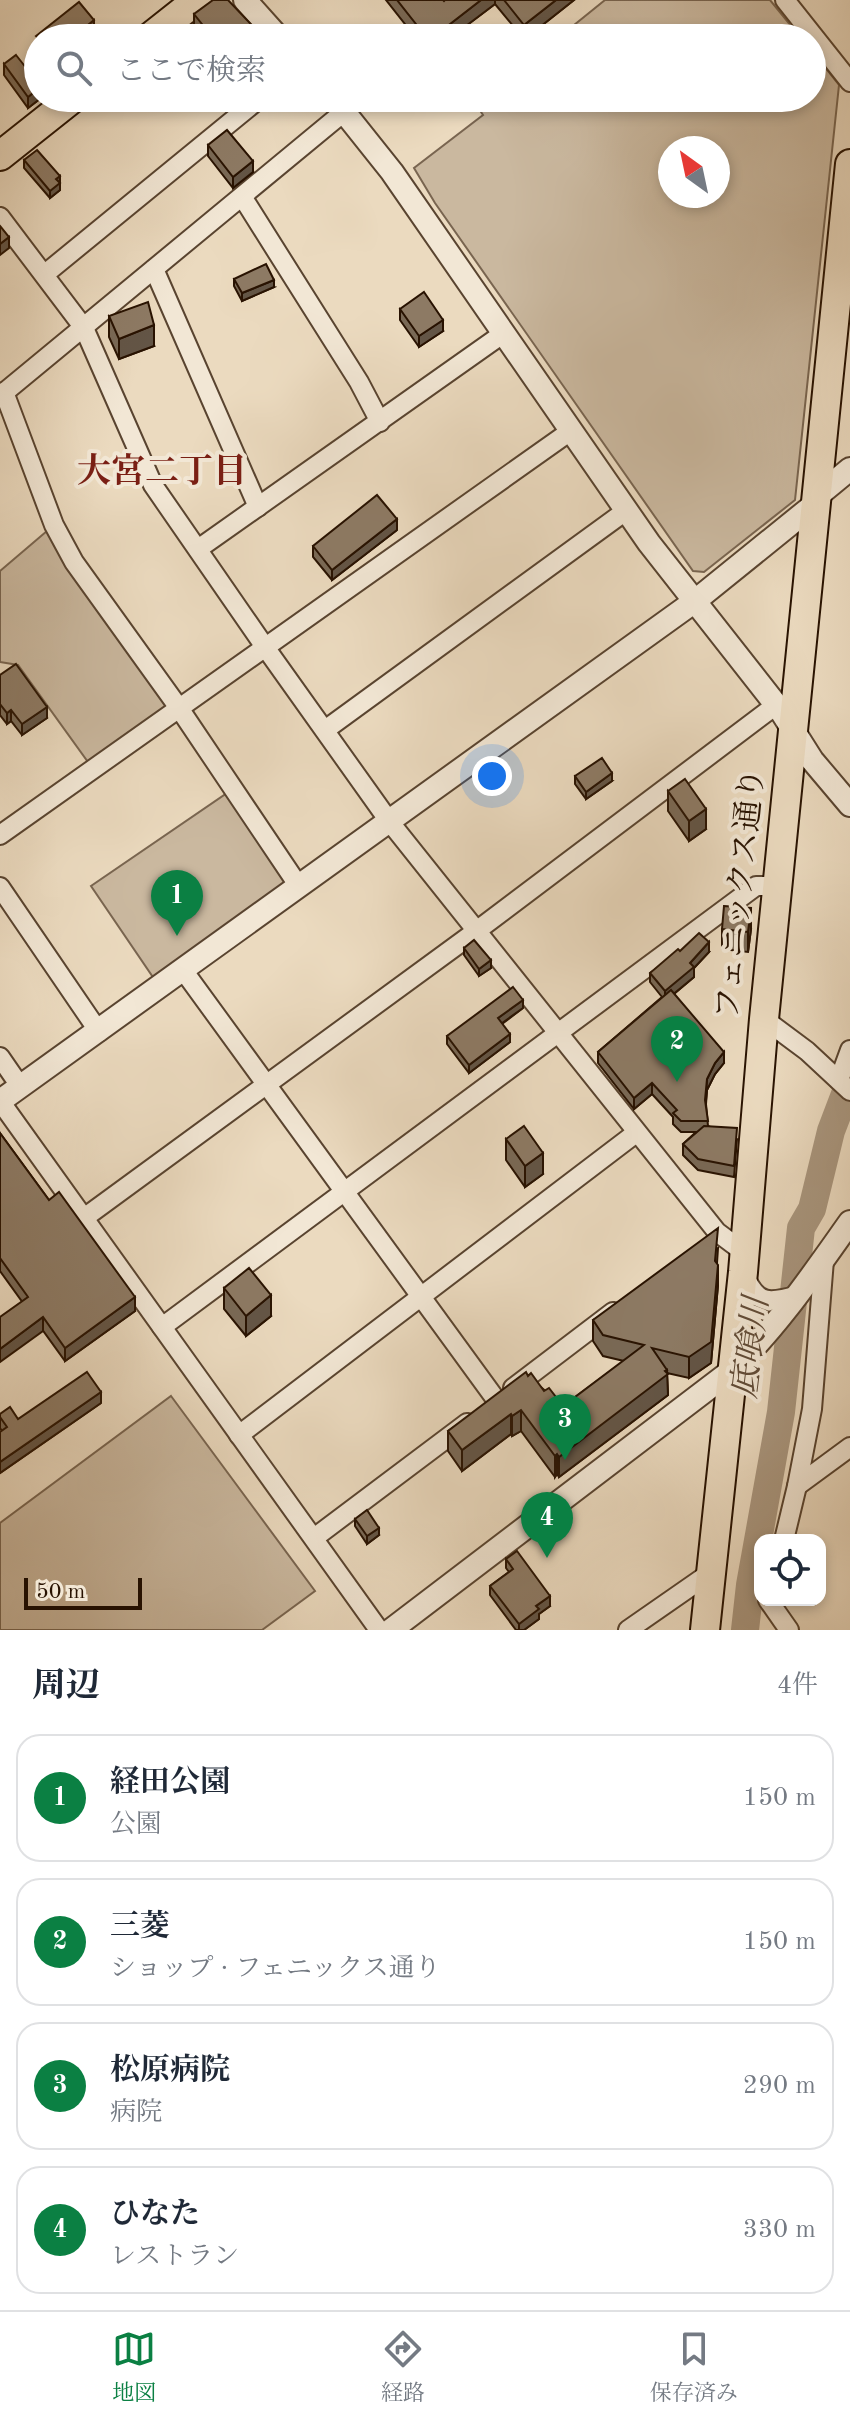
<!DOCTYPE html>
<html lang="ja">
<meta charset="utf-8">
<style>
:root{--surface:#fff;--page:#f6f6f7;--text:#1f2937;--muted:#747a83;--line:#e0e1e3;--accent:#0b8043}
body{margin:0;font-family:"Old Standard TT","Noto Serif JP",serif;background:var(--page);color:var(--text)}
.controls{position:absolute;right:24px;bottom:24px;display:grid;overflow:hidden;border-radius:16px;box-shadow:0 4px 12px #0003}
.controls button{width:72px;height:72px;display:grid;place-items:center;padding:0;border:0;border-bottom:2px solid var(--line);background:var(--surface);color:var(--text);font:40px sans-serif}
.compass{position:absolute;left:658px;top:136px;width:72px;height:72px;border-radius:50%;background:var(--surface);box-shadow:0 4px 12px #0003;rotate:327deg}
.scale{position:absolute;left:24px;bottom:20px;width:118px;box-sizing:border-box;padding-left:8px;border:4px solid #281201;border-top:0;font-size:22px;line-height:28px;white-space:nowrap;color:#281201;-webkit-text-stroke:6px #f2e7d5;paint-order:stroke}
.you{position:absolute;left:492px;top:776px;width:28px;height:28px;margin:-20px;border:6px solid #fff;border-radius:50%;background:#1a73e8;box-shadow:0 0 0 12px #1a73e833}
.badge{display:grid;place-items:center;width:52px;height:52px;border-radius:50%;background:var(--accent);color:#fff;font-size:26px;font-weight:700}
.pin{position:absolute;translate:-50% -66px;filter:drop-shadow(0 2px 4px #0008)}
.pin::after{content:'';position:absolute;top:42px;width:28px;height:24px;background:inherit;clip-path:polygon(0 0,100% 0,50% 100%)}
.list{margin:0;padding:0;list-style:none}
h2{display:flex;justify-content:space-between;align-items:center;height:104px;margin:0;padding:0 32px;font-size:34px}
h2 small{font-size:26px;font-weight:400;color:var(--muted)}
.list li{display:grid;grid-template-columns:52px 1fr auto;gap:24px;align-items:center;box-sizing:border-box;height:128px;margin:0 16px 16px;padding:0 16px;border:2px solid var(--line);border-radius:24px}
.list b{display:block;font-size:30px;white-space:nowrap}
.list p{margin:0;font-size:26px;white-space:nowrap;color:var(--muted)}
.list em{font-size:26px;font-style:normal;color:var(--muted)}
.icon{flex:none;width:44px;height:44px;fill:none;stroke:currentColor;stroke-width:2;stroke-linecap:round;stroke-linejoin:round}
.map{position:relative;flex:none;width:850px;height:1630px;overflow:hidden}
.search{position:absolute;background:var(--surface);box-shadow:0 4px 12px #0003;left:24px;right:24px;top:24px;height:88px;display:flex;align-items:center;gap:20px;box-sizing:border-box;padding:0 28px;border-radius:44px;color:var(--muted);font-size:30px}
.sheet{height:680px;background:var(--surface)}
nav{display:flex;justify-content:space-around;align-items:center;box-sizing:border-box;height:112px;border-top:2px solid var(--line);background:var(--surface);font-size:22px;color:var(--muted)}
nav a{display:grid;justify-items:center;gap:4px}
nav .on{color:var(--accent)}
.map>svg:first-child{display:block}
</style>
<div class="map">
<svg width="850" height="1630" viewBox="0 0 850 1630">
<rect width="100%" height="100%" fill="#ebdabf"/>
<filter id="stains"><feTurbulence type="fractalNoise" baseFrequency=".0025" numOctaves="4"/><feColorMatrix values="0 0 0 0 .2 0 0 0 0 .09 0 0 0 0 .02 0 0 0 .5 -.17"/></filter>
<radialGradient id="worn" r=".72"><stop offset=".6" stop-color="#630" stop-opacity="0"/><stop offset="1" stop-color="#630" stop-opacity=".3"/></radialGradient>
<g fill="#cab89f" stroke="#796550" stroke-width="2" fill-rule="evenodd">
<path d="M605 0H770L801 38H558Z"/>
<path d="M812 51 839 85 795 500 704 572 693 571 435 203 414 168 483 115 475 103 480 98H812ZM670 148H718V196H670Z"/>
<path d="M54 525 177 710 93 769 18 665 0 662V571Z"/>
<path d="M233 789 298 885 159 986 91 886Z"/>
<path d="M171 1396 315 1591 262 1630H0V1523Z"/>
</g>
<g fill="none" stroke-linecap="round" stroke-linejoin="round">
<path stroke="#a9967e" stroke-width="28" d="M745 1630 750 1585 781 1412 801 1228 812 1209 831 1131 850 1081"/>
<defs>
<g id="minor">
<path d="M785 0 850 82"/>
<path d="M243 198 359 382 380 422"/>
<path d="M0 217 84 328 153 485 265 647 389 821 717 1232 745 1253"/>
<path d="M154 269 258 507"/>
<path d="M45 274 260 98"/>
<path d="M4 392 54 525 74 562 179 708 298 885"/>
<path d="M0 396 345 111"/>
<path d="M198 549 504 333"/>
<path d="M325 730 627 510"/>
<path d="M0 835 572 430"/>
<path d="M0 887 99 1032"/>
<path d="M183 970 497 1401"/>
<path d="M764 1019 807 1051 850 1091"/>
<path d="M0 1057 20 1086"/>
<path d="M839 1080 850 1050"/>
<path d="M0 1101 379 1630"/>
<path d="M84 1218 475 932 776 705"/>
<path d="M744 1274C757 1306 770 1303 799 1295"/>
<path d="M162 1327 756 886H778"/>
<path d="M513 1388 613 1312"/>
<path d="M239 1435 636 1133"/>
<path d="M797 1486 850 1447"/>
<path d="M314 1538 467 1423"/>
<path d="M784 1540 797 1486 812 1409 824 1260"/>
<path d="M768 1600 789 1630"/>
<path d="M628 1630 710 1573"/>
</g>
<g id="tertiary">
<path d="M245 0 279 38"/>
<path d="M333 98 392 172 649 543 781 711 812 760 850 805"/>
<path d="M816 497 850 469"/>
<path d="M0 1101 695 601 815 504"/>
<path d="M391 1630 731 1371C778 1326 813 1274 850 1222"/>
</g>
<path id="primary" d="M705 1630 743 1272 764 1019 850 164"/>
<g id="trunk">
<path d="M149 38 197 0"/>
<path d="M0 156 73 98"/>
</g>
</defs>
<use href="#minor" stroke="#594430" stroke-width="22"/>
<use href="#tertiary" stroke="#594430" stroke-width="26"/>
<use href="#primary" stroke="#281201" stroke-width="32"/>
<use href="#trunk" stroke="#281201" stroke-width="32"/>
<use href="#minor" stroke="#f2e7d5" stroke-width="18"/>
<use href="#tertiary" stroke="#f2e7d5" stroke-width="22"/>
<use href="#primary" stroke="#ebdabf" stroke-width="28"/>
<use href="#trunk" stroke="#ebdabf" stroke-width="28"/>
</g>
<g fill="#796956" stroke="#281201" stroke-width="2">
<path d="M386 0H443L444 1 445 0H574L526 38H523L495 4 450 38H416Z"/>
<path d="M194 14 264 38H204L194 25Z"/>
<path d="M4 64 38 98H41L28 108 4 75Z"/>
<path d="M208 145 253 172 233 188 208 156Z"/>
<path d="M24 160 60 176V190L50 198 24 168Z"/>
<path d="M234 279 274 287 242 301 234 286Z"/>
<path d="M400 309 443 331 419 347 400 320Z"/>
<path d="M109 316 154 346 119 359 109 337Z"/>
<path d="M397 530 332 580 313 557V546Z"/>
<path d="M0 675 47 718 22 735 11 721 7 724 0 715Z"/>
<path d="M575 776 612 781 586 799 575 784Z"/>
<path d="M668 791 706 829 689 841 668 811Z"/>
<path d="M722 929H751L748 952 722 949Z"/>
<path d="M464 948 491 968 479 976 464 955Z"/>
<path d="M680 951 709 952 694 968V977L674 994 724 1063 715 1074 707 1090 706 1104 708 1126 737 1139 734 1177 698 1170 683 1155V1144L696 1132H681L673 1124V1117L652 1094 634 1109 598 1063V1052L662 997 650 982V973Z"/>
<path d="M523 1008 502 1024 510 1042 469 1073 447 1044V1036Z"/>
<path d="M0 1133 49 1200 135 1311 65 1361 0 1271Z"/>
<path d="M506 1139 543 1174 525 1187 506 1160Z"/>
<path d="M718 1248 717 1263 718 1285 711 1363 689 1378 667 1373 668 1395 559 1477 557 1474 555 1477 521 1431 512 1436 511 1434 462 1471 448 1451V1431L528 1376 563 1406 624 1361 603 1356 593 1341V1320Z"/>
<path d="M224 1288 271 1316 246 1336 224 1309Z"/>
<path d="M101 1403 0 1473V1432L2 1431 0 1428V1414L18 1419Z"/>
<path d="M355 1519 379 1535 367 1544 355 1526Z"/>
<path d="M506 1559 550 1606 539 1614V1619L524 1630H516L490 1595V1586L509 1572 506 1568Z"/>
</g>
<g fill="#635546" stroke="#281201" stroke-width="2">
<path d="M481 0H495V4L450 38H432Z"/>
<path d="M556 0H574L526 38H524V25Z"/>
<path d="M94 20V31L85 38H72Z"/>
<path d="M38 89V98H41L28 108V97Z"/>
<path d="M253 161V172L233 188V177Z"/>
<path d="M60 176V190L50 198V191L56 179Z"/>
<path d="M9 237V248L0 255V244Z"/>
<path d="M274 280V287L242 301V293Z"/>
<path d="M443 320V331L419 347V336Z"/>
<path d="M154 325V346L119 359V339Z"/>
<path d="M397 519V530L332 580V570Z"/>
<path d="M47 707V718L22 735V724Z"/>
<path d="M11 710V721L7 724V713Z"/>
<path d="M612 773V781L586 799V792Z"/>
<path d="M706 809V829L689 841V821Z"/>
<path d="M751 908V929L748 952V932Z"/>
<path d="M709 942V952L694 968V977L665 1001V991Z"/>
<path d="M491 960V968L479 976V969Z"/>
<path d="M523 1000V1008L498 1026V1018Z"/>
<path d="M510 1034V1042L469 1073V1065Z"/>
<path d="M724 1052V1063L715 1074 707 1090 705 1111 707 1079 715 1063Z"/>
<path d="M652 1083V1094L634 1109V1098Z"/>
<path d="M543 1153V1174L525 1187V1166Z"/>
<path d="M718 1265V1285L711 1363 689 1378V1357Z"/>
<path d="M271 1295V1316L246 1336V1316Z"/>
<path d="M135 1297V1311L65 1361V1348Z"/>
<path d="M43 1317V1331L0 1362V1349Z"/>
<path d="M667 1370 668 1395 559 1477V1457Z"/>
<path d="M101 1392V1403L0 1473V1462Z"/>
<path d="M521 1410V1431L512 1436V1416Z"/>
<path d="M511 1414V1434L462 1471V1450Z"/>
<path d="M557 1454V1474L555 1477V1456Z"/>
<path d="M379 1528V1535L367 1544V1536Z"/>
<path d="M550 1596V1606L539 1614V1619L524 1630H519V1624L536 1606Z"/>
</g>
<g fill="#8d7a64" stroke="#281201" stroke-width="2">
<path d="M213 0H228L264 38H213L194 14Z"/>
<path d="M397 0H443L444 1 445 0H481L432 38H427Z"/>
<path d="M504 0H556L524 25Z"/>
<path d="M79 2 94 20 72 38H38L36 36Z"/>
<path d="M16 55 38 83V89L28 97 4 64Z"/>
<path d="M227 130 253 161 233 177 208 145Z"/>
<path d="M37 150 60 176 56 179 60 183 50 191 24 160Z"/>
<path d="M0 226 9 237 0 244Z"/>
<path d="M266 264 274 280 242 293 234 279Z"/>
<path d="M424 292 443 320 419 336 400 309Z"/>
<path d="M148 302 154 325 119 339 109 316Z"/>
<path d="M377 495 397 519 332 570 313 546Z"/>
<path d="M16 664 47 707 22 724 11 710 7 713 0 704V675Z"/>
<path d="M602 758 612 773 586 792 575 776Z"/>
<path d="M685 779 706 809 689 821 668 791Z"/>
<path d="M724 906 751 908 748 932 722 929Z"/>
<path d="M699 933 709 942 690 963 694 967 665 991 650 973 678 949 680 951Z"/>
<path d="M474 940 491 960 479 969 464 948Z"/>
<path d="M513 987 523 1000 498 1018 510 1034 469 1065 447 1036Z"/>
<path d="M671 990 724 1052 715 1063 707 1079 705 1100 708 1121H681L673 1113 677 1110 652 1083 634 1098 598 1052Z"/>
<path d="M524 1126 543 1153 525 1166 506 1139Z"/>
<path d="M704 1126 737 1128 734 1166 698 1159 683 1144Z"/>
<path d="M0 1133 49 1200 59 1192 135 1297 65 1348 43 1317 0 1349V1317L28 1297 0 1258Z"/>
<path d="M718 1228 715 1261 718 1265 711 1342 689 1357 652 1348 667 1370 665 1371 668 1374 559 1457 557 1454 555 1456 521 1410 512 1416 511 1414 462 1450 448 1431 526 1372 528 1376 531 1373 544 1391 549 1388 563 1406 644 1345 603 1335 593 1320Z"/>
<path d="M249 1268 271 1295 246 1316 224 1288Z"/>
<path d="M87 1372 101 1392 0 1462V1432L7 1427 0 1417V1414L10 1407 18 1419Z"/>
<path d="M367 1510 379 1528 367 1536 355 1519Z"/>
<path d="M517 1551 550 1596 536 1606 539 1609 519 1624 490 1586 513 1569 506 1559Z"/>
</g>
<g text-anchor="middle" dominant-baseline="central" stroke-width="8" stroke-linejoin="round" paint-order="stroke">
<g font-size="32" fill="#281201" stroke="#f2e7d5">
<text transform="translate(742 894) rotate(-84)">フェニックス通り</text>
</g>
<g font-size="34" font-weight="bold" fill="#7a1f14" stroke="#f2e7d5">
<text x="162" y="473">大宮二丁目</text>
</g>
<g font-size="34" font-style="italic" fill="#624d39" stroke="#f2e7d5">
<text transform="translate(752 1348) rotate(-83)">底喰川</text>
</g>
</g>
<rect width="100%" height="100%" filter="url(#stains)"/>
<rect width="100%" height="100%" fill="url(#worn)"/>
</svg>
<div class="controls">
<button><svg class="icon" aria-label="locate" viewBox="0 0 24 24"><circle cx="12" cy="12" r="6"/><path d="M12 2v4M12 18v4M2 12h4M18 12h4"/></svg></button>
</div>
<svg class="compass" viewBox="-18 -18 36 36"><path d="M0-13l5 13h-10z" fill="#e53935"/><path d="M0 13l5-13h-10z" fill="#747a83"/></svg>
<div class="scale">50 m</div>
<div class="you"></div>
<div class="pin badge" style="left:177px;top:936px">1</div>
<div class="pin badge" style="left:677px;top:1082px">2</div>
<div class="pin badge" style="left:565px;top:1460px">3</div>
<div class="pin badge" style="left:547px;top:1558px">4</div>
<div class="search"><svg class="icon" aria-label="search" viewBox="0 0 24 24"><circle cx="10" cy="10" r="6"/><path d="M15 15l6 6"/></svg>ここで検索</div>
</div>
<section class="sheet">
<h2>周辺<small>4件</small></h2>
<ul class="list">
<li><span class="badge">1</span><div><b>経田公園</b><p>公園</p></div><em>150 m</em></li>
<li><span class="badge">2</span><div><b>三菱</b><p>ショップ · フェニックス通り</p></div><em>150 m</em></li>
<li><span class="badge">3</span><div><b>松原病院</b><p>病院</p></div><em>290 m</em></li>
<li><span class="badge">4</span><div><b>ひなた</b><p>レストラン</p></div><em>330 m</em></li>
</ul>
</section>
<nav>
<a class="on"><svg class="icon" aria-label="map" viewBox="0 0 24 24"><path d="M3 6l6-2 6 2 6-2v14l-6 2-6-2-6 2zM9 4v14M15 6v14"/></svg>地図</a>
<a><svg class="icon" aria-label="directions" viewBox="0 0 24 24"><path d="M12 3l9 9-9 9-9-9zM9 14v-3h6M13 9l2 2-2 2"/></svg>経路</a>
<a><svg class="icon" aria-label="saved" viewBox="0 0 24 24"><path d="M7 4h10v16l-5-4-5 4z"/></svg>保存済み</a>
</nav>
